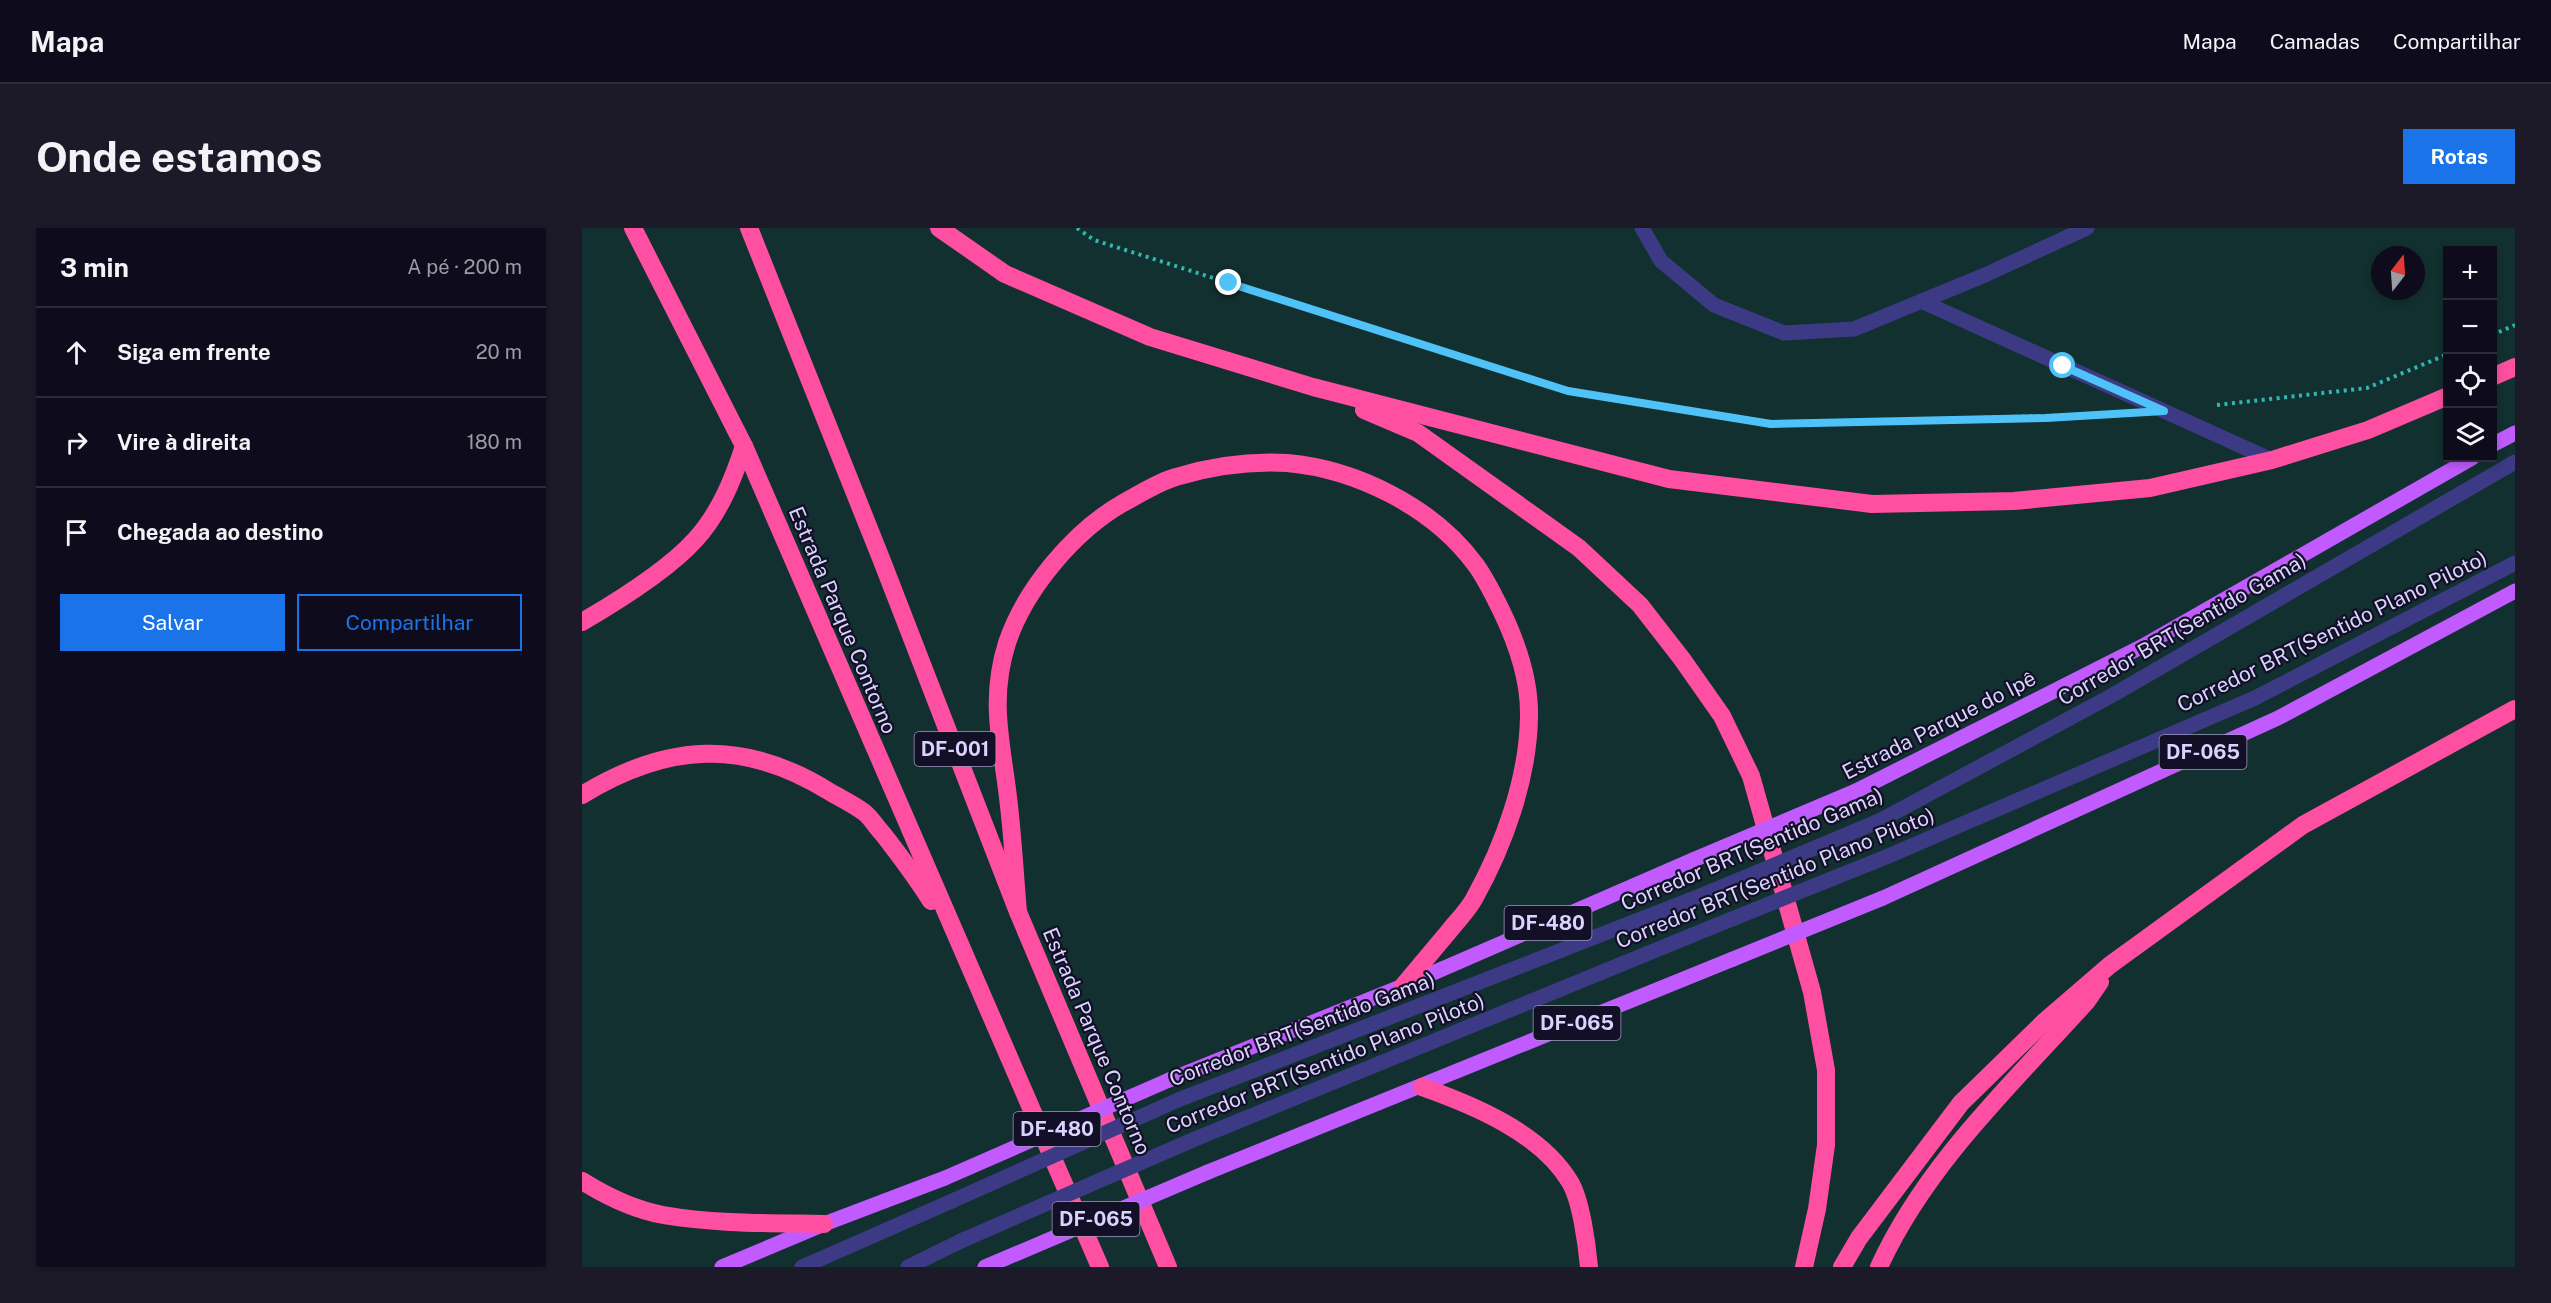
<!DOCTYPE html>
<html lang="pt">
<meta charset="utf-8">
<style>
:root{--surface:#0e0b1c;--page:#1c1929;--text:#f1f3f6;--muted:#9b9ba3;--line:#2e2b3b;--accent:#1a73e8}
body{margin:0;font-family:"Public Sans",sans-serif;background:var(--page);color:var(--text)}
.controls{position:absolute;right:18px;top:18px;display:grid;overflow:hidden;border-radius:0px;box-shadow:0 3px 9px #0003}
.controls button{width:54px;height:54px;display:grid;place-items:center;padding:0;border:0;border-bottom:2px solid var(--line);background:var(--surface);color:var(--text);font:30px sans-serif}
.compass{position:absolute;left:1789px;top:18px;width:54px;height:54px;border-radius:50%;background:var(--surface);box-shadow:0 3px 9px #0003;rotate:17deg}
.stop{position:absolute;width:18px;height:18px;margin:-14px;border:4px solid #4fc3f7;border-radius:50%;background:#fff}
.stop.end{background:#4fc3f7;border-color:#fff;box-shadow:0 2px 6px #0008}
.list{margin:0;padding:0;list-style:none}
h2{display:flex;justify-content:space-between;align-items:center;height:78px;margin:0;padding:0 24px;font-size:26px}
h2 small{font-size:20px;font-weight:400;color:var(--muted)}
.list li{display:grid;grid-template-columns:39px 1fr auto;gap:18px;align-items:center;box-sizing:border-box;height:90px;padding:0 24px;border-top:2px solid var(--line)}
.list b{display:block;font-size:22px;white-space:nowrap}
.list em{font-size:20px;font-style:normal;color:var(--muted)}
.actions{display:flex;gap:12px;padding:18px 24px}
.actions a{flex:1;padding:14px 0;border:2px solid var(--accent);border-radius:0px;text-align:center;font-size:21px;color:var(--accent)}
.actions .main{background:var(--accent);color:#fff}
.icon{flex:none;width:33px;height:33px;fill:none;stroke:currentColor;stroke-width:2;stroke-linecap:round;stroke-linejoin:round}
.map{position:relative;flex:none;width:1933px;height:1039px;overflow:hidden;border-radius:0px}
header{display:flex;align-items:center;gap:36px;box-sizing:border-box;height:84px;padding:0 30px;background:var(--surface);border-bottom:2px solid var(--line)}
header strong{font-size:28px}
nav{display:flex;gap:33px;margin-inline-start:auto;font-size:21px}
.intro{display:flex;align-items:center;justify-content:space-between;box-sizing:border-box;height:144px;padding:0 36px}
h1{margin:0;font-size:42px}
.button{padding:15px 27px;border-radius:0px;background:var(--accent);color:#fff;font-size:21px;font-weight:700}
main{display:flex;gap:36px;padding:0 36px}
aside{flex:1;background:var(--surface);border-radius:0px;box-shadow:0 3px 9px #0003}
.map>svg:first-child{display:block}
</style>
<header>
<strong>Mapa</strong>
<nav><a>Mapa</a><a>Camadas</a><a>Compartilhar</a></nav>
</header>
<div class="intro"><h1>Onde estamos</h1><a class="button">Rotas</a></div>
<main>
<aside>
<h2>3 min<small>A pé · 200 m</small></h2>
<ul class="list">
<li><svg class="icon" aria-label="ahead" viewBox="0 0 24 24"><path d="M12 20V5M6 11l6-6 6 6"/></svg><div><b>Siga em frente</b></div><em>20 m</em></li>
<li><svg class="icon" aria-label="right" viewBox="0 0 24 24"><path d="M7 20v-9h11M14 6l5 5-5 5"/></svg><div><b>Vire à direita</b></div><em>180 m</em></li>
<li><svg class="icon" aria-label="arrive" viewBox="0 0 24 24"><path d="M6 21V4h12l-3 4 3 4H6"/></svg><div><b>Chegada ao destino</b></div></li>
</ul>
<div class="actions"><a class="main">Salvar</a><a>Compartilhar</a></div>
</aside>
<div class="map">
<svg width="1933" height="1039" viewBox="0 0 1933 1039">
<rect width="100%" height="100%" fill="#130f26"/>
<path fill="#12302f" fill-rule="evenodd" d="M0 0H1933V1039H0ZM1866 22H1910V230H1866ZM1798 27H1834V63H1798Z"/>
<g fill="none" stroke-linecap="round" stroke-linejoin="round">
<g stroke="#2fb8b0" stroke-width="4" stroke-dasharray="3 4.5" stroke-linecap="butt">
<path d="M495 0 512 12 986 163 1189 196 1526 186"/>
<path d="M1910 107 1933 97"/>
<path d="M1635 177 1785 160 1866 126"/>
</g>
<g stroke="#3d3a85" stroke-width="15">
<path d="M1060 0 1079 33 1132 77 1202 105 1272 101 1403 47 1505 0"/>
<path d="M1339 73 1690 232"/>
<path d="M1297 593 1529 468 1933 234"/>
<path d="M1304 629 1673 470 1933 335"/>
<path d="M596 872 1123 666"/>
<path d="M613 911 1135 697"/>
<path d="M220 1039 370 973"/>
<path d="M326 1039 381 1012"/>
</g>
<g stroke="#c25bff" stroke-width="15">
<path d="M1910 217 1933 205"/>
<path d="M1274 563 1561 418 1890 230"/>
<path d="M1301 670 1696 490 1933 363"/>
<path d="M587 852 821 758 1111 632"/>
<path d="M626 944 1151 731"/>
<path d="M140 1039 242 996 363 950"/>
</g>
<g stroke="#ff4fa3" stroke-width="18">
<path d="M51 0 162 218 518 1039"/>
<path d="M167 0 300 333 436 684 586 1039"/>
<path d="M357 0 423 46 568 109 731 159 1087 251 1290 276 1432 273 1568 260 1690 232 1786 202 1866 168"/>
<path d="M1910 149 1933 139"/>
<path d="M782 182 836 205 997 320 1058 377 1100 431 1140 488 1169 548 1230 764 1244 842V917L1235 981 1222 1039"/>
<path d="M0 394C36 373 85 343 113 312 137 286 151 252 162 218"/>
<path d="M0 567C85 515 162 510 248 564 260 571 273 577 283 585 290 591 295 600 301 606 318 628 334 649 349 673"/>
<path d="M436 684C433 649 431 613 427 578 421 519 406 475 425 415 443 361 492 303 541 275 558 266 576 254 594 249 630 238 668 233 705 235 774 241 851 279 893 336 903 349 911 366 919 382 935 415 948 451 947 489 946 551 922 617 892 671 886 682 876 692 868 702 852 721 837 739 821 758"/>
<path d="M840 859C891 877 959 905 988 954 999 972 1005 1017 1007 1039"/>
<path d="M0 953C24 968 53 982 81 987 133 996 189 995 242 996"/>
<path d="M1260 1039 1277 1010 1379 875 1463 793 1528 737 1721 597 1933 481"/>
<path d="M1297 1039C1344 936 1430 856 1505 773L1518 754"/>
</g>
<g stroke="#3d3a85" stroke-width="15">
<path d="M1123 666 1297 593"/>
<path d="M1135 697 1304 629"/>
<path d="M370 973 596 872"/>
<path d="M381 1012 613 911"/>
</g>
<g stroke="#c25bff" stroke-width="15">
<path d="M1111 632 1274 563"/>
<path d="M1151 731 1301 670"/>
<path d="M363 950 587 852"/>
<path d="M403 1039 626 944"/>
</g>
</g>
<g fill="none" stroke-linecap="round" stroke-linejoin="round">
<path stroke="#4fc3f7" stroke-width="8" d="M647 55 986 163 1189 196 1464 190 1582 183 1481 138"/>
</g>
<g text-anchor="middle" dominant-baseline="central" stroke-width="4.5" stroke-linejoin="round" paint-order="stroke">
<g fill="#130f26" stroke="#9e99be" stroke-width="1.5">
<rect x="332.5" y="504" width="81" height="34" rx="4.5"/>
<rect x="1577.5" y="507" width="87" height="34" rx="4.5"/>
<rect x="922.5" y="678" width="87" height="34" rx="4.5"/>
<rect x="951.5" y="778" width="87" height="34" rx="4.5"/>
<rect x="431.5" y="884" width="87" height="34" rx="4.5"/>
<rect x="470.5" y="974" width="87" height="34" rx="4.5"/>
</g>
<g font-size="20" font-weight="bold" fill="#d9d4ff">
<text x="373" y="521">DF-001</text>
<text x="1621" y="524">DF-065</text>
<text x="966" y="695">DF-480</text>
<text x="995" y="795">DF-065</text>
<text x="475" y="901">DF-480</text>
<text x="514" y="991">DF-065</text>
</g>
<g font-size="21" fill="#d9d4ff" stroke="#130f26">
<text transform="translate(261 392) rotate(67)">Estrada Parque Contorno</text>
<text transform="translate(1600 401) rotate(-30)">Corredor BRT(Sentido Gama)</text>
<text transform="translate(1750 403) rotate(-26)">Corredor BRT(Sentido Plano Piloto)</text>
<text transform="translate(1357 497) rotate(-27)">Estrada Parque do Ipê</text>
<text transform="translate(1170 621) rotate(-23)">Corredor BRT(Sentido Gama)</text>
<text transform="translate(1193 650) rotate(-22)">Corredor BRT(Sentido Plano Piloto)</text>
<text transform="translate(720 801) rotate(-21)">Corredor BRT(Sentido Gama)</text>
<text transform="translate(515 813) rotate(67)">Estrada Parque Contorno</text>
<text transform="translate(743 835) rotate(-22)">Corredor BRT(Sentido Plano Piloto)</text>
</g>
</g>
</svg>
<div class="controls">
<button>+</button>
<button>−</button>
<button><svg class="icon" aria-label="locate" viewBox="0 0 24 24"><circle cx="12" cy="12" r="6"/><path d="M12 2v4M12 18v4M2 12h4M18 12h4"/></svg></button>
<button><svg class="icon" aria-label="layers" viewBox="0 0 24 24"><path d="M12 4l9 5-9 5-9-5zM3 14l9 5 9-5"/></svg></button>
</div>
<svg class="compass" viewBox="-18 -18 36 36"><path d="M0-13l5 13h-10z" fill="#e53935"/><path d="M0 13l5-13h-10z" fill="#9b9ba3"/></svg>
<div class="stop" style="left:1481px;top:138px"></div>
<div class="stop end" style="left:647px;top:55px"></div>
</div>
</main>
